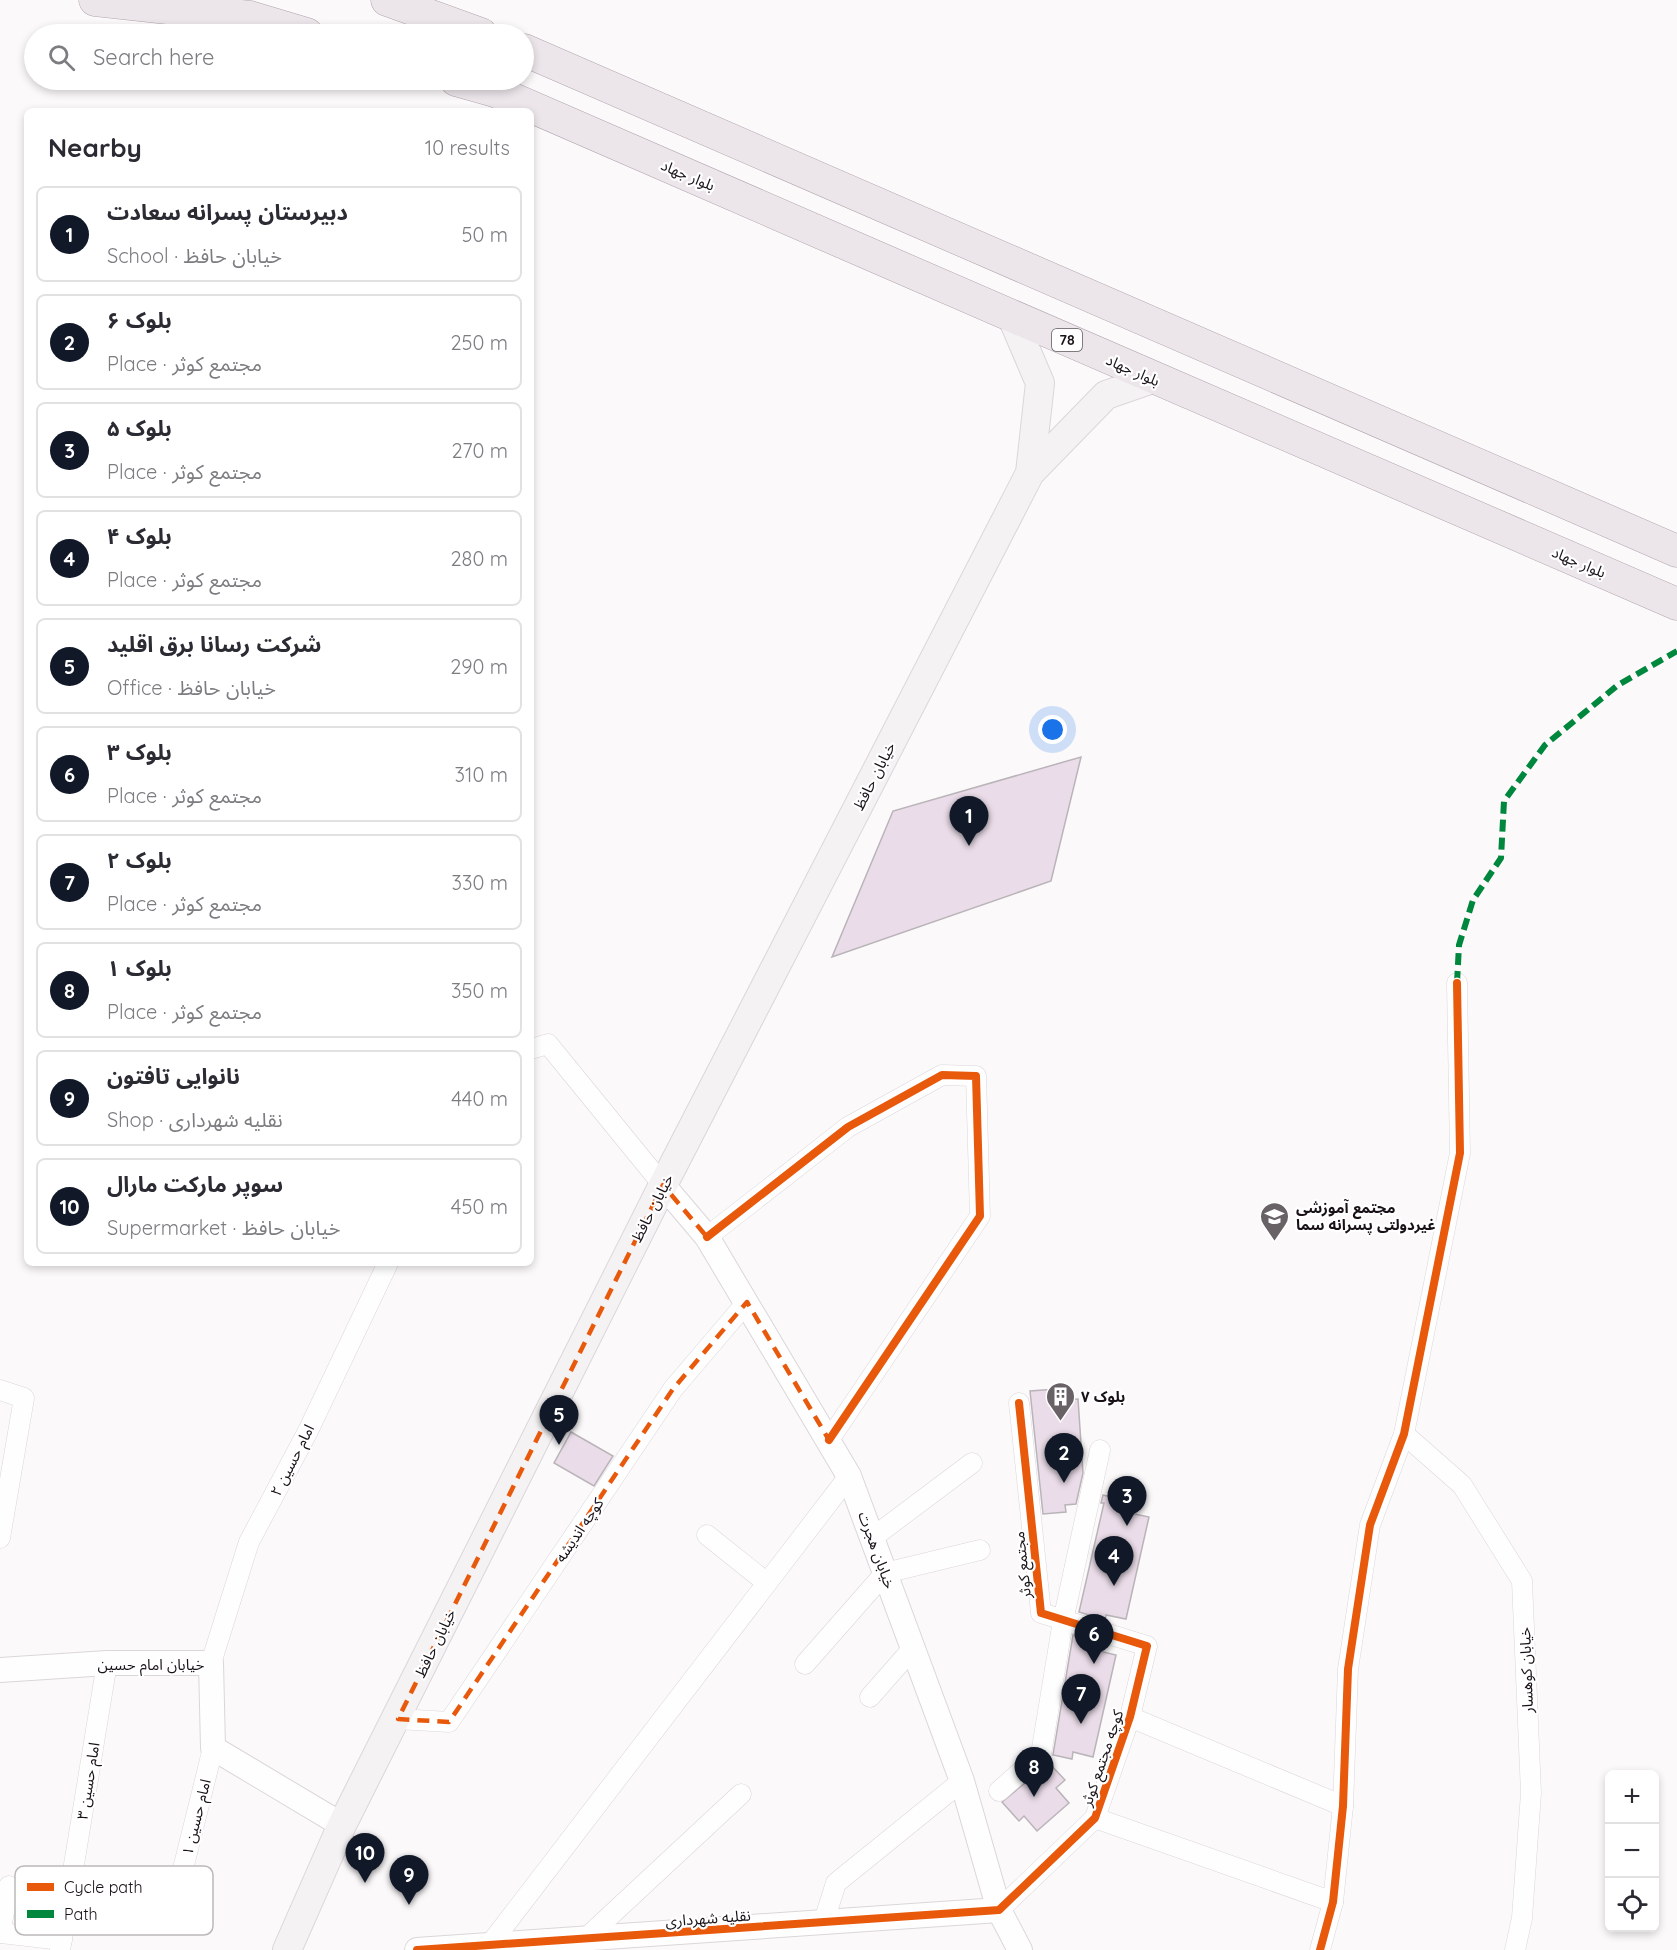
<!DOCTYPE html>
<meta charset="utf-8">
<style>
:root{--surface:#fff;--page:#f2f2f3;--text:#2b2b33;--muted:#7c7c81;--line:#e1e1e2;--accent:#111827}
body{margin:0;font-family:Quicksand,"Noto Sans Arabic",sans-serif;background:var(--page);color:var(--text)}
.controls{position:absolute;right:18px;bottom:18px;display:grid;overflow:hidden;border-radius:9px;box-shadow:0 3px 9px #0003}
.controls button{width:54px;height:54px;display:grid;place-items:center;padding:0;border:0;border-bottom:2px solid var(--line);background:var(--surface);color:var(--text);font:30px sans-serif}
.you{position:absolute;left:1053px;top:730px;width:21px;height:21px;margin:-15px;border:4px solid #fff;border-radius:50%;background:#1a73e8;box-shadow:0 0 0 9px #1a73e833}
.badge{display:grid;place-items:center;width:39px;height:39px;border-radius:50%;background:var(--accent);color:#fff;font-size:20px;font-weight:700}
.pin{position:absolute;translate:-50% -50px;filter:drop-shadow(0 2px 3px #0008)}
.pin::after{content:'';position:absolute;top:32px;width:21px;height:18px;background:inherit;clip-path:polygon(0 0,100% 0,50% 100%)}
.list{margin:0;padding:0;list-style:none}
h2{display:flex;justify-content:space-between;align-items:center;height:78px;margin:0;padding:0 24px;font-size:26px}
h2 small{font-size:20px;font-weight:400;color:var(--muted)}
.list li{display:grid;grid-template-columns:39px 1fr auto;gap:18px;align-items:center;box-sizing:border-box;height:96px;margin:0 12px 12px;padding:0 12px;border:2px solid var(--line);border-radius:9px}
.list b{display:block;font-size:22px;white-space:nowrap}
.list p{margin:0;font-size:20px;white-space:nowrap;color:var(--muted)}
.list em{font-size:20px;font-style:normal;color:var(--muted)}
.icon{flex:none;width:33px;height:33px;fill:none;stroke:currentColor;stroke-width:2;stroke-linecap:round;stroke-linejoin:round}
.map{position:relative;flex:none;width:1677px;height:1950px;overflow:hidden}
.search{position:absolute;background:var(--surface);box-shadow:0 3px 9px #0003;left:24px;top:24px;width:510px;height:66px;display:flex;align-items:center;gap:15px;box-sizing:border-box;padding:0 21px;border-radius:33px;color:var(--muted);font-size:22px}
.panel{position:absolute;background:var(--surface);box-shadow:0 3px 9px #0003;left:24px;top:108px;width:510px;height:1158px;border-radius:9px}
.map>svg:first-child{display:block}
</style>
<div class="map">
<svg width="1677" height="1950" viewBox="0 0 1677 1950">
<rect width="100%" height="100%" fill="#fcf9fb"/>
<g fill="#eadce8" stroke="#b9b4b8" stroke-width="1.5">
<path d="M1081 757 1051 881 832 957 893 811Z"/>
<path d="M1057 1389 1058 1400 1078 1399 1083 1473 1076 1504 1065 1505 1066 1512 1043 1514 1030 1391Z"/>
<path d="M571 1432 613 1456 594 1486 554 1463Z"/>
<path d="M1103 1495 1132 1502 1130 1513 1149 1517 1126 1619 1106 1615 1105 1620 1079 1612 1104 1503H1101Z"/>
<path d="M1073 1635 1100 1644 1099 1651 1116 1655 1093 1757 1073 1752 1072 1759 1053 1755Z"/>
<path d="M1049 1763 1065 1780 1056 1788 1069 1803 1037 1831 1024 1816 1019 1821 1002 1802Z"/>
</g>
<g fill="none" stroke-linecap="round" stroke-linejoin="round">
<defs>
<g id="minor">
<path d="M531 1049 548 1044 663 1185"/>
<path d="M707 1237 848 1127 942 1075 976 1076 980 1216 829 1440"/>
<path d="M0 1390 24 1398 0 1538"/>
<path d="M1404 1434 1462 1485 1522 1581 1531 1793 1522 1918 1515 1950"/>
<path d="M707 1535 767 1583"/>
<path d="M872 1538 972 1463"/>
<path d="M211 1663 249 1542 308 1431 388 1263"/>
<path d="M805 1664 885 1573 980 1550"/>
<path d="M870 1697 913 1648"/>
<path d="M1130 1717 1343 1806"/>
<path d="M398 1719 449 1722 673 1389 747 1302"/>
<path d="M999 1791 1041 1754 1063 1621 1100 1450"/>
<path d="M1095 1818 1333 1902"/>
<path d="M69 1899 180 1881 213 1748"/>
<path d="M999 1910 1095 1818 1130 1717 1147 1646 1041 1613 1019 1403"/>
<path d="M823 1924 836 1883 962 1781"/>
<path d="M0 1933 62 1940"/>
<path d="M0 1933 9 1886"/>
<path d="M584 1940 741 1794"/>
<path d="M488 1947 849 1476"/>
<path d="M60 1950 107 1663"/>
<path d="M1320 1950 1333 1902 1343 1806 1348 1669 1370 1525 1404 1434 1460 1153 1457 983"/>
</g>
<g id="tertiary">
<path d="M663 1185 707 1237 849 1476 962 1781 999 1910 1020 1950"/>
<path d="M0 1670 107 1663H211L213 1748 342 1825"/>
<path d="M417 1950 999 1910"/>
</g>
<g id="secondary">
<path d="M1011 315 1040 383 1030 473"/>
<path d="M287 1950 342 1825 663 1185 1030 473 1106 395 1152 379"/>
</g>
<g id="primary">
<path d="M95 0 250 17 307 34"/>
<path d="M387 0 481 34"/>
<path d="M524 50 1677 551"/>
<path d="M456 80 495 91C889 262 1282 435 1677 604"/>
</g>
</defs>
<use href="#minor" stroke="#dbd6da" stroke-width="21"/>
<use href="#tertiary" stroke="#dbd6da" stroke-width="26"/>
<use href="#secondary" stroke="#dbd6da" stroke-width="30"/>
<use href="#primary" stroke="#b0a5ae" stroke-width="33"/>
<use href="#minor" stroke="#fffefe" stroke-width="20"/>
<use href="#tertiary" stroke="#fffefe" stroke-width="24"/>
<use href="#secondary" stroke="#f5f2f4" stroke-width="28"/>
<use href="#primary" stroke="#ece6eb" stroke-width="32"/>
<path stroke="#00873e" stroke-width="6" stroke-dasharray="12 6" stroke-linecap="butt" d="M1457 983 1459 945 1473 900 1501 858 1504 801 1545 745 1618 685 1677 651"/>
<defs>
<g id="cycleway">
<path d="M707 1237 848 1127 942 1075 976 1076 980 1216 829 1440"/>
<path d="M417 1950 999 1910 1095 1818 1130 1717 1147 1646 1041 1613 1019 1403"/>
<path d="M1320 1950 1333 1902 1343 1806 1348 1669 1370 1525 1404 1434 1460 1153 1457 983"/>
</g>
</defs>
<use href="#cycleway" stroke="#fff" stroke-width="11"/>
<use href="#cycleway" stroke="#e8590c" stroke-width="8"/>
</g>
<path fill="none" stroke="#e8590c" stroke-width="4.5" stroke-dasharray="12 8" stroke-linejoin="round" d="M942 1075 976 1076 980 1216 829 1440 747 1302 673 1389 449 1722 398 1719 663 1185 707 1237 848 1127Z"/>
<defs>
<symbol id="school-pin" viewBox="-11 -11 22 30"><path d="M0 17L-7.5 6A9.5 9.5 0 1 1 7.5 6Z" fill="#686267" stroke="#fff"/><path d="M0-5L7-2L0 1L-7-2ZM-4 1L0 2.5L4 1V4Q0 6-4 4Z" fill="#fff"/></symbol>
<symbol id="building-pin" viewBox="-11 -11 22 30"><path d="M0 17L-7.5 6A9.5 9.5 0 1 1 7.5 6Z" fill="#686267" stroke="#fff"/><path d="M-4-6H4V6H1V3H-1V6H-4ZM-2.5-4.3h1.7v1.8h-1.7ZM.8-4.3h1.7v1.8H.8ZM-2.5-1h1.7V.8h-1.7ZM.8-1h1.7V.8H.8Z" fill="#fff"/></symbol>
</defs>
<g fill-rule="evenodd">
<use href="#school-pin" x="1258" y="1200" width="33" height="45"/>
<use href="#building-pin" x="1044" y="1380" width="33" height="45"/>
</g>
<g text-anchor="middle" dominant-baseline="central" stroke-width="4.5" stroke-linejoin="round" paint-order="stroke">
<rect fill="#fff" stroke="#5d585d" stroke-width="1.5" x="1052" y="329" width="30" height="22" rx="4.5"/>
<g font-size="14" font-weight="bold" fill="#181117">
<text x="1067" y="340">78</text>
</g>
<g font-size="15" fill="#181117" stroke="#fff">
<text transform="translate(688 175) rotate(23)">بلوار جهاد</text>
<text transform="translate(1133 370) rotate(24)">بلوار جهاد</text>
<text transform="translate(1579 562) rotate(23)">بلوار جهاد</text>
<text transform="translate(874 776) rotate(-63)">خیابان حافظ</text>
<text transform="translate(652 1208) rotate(-63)">خیابان حافظ</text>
<text transform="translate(292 1460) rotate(-63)">امام حسین ۲</text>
<text transform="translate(579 1530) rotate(-56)">کوچه اندیشه</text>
<text transform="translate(877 1550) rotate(70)">خیابان هجرت</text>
<text transform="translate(1022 1565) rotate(-96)">مجتمع کوثر</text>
<text transform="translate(435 1643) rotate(-64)">خیابان حافظ</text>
<text x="151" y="1664">خیابان امام حسین</text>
<text transform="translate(1526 1670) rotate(-92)">خیابان کوهسار</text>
<text transform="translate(1102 1758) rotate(-71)">کوچه مجتمع کوثر</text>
<text transform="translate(88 1781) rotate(-81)">امام حسین ۳</text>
<text transform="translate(196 1817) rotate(-76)">امام حسین ۱</text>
<text transform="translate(708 1918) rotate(-4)">نقلیه شهرداری</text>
</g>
<g font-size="15" font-weight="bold" fill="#181117" stroke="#fff" text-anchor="start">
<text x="1296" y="1207">مجتمع آموزشی<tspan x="1296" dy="17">غیردولتی پسرانه سما</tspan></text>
<text x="1081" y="1396">بلوک ۷</text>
</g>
</g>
<rect x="15" y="1866" width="198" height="69" rx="9" fill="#fff" stroke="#bab8b9" stroke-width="1.5"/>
<rect x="27" y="1883" width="27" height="8" fill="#e8590c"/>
<rect x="27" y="1910" width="27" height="8" fill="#00873e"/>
<g font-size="16" fill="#181117">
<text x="64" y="1893">Cycle path</text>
<text x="64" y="1920">Path</text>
</g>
</svg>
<div class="controls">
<button>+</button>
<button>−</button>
<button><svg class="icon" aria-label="locate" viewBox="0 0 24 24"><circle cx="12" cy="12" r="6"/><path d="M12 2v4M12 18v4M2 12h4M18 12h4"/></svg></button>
</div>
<div class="you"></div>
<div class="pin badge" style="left:969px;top:846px">1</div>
<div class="pin badge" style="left:1064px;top:1483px">2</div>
<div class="pin badge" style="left:1127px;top:1526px">3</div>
<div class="pin badge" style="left:1114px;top:1586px">4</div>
<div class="pin badge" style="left:559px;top:1445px">5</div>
<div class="pin badge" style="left:1094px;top:1664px">6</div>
<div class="pin badge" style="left:1081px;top:1724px">7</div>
<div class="pin badge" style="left:1034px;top:1797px">8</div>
<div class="pin badge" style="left:409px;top:1905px">9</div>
<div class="pin badge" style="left:365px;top:1883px">10</div>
<div class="search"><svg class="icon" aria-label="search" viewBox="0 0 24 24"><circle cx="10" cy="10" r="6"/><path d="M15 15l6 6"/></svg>Search here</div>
<section class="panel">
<h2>Nearby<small>10 results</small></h2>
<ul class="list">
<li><span class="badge">1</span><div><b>دبیرستان پسرانه سعادت</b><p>School · خیابان حافظ</p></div><em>50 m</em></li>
<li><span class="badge">2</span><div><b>بلوک ۶</b><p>Place · مجتمع کوثر</p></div><em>250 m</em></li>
<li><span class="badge">3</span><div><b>بلوک ۵</b><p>Place · مجتمع کوثر</p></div><em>270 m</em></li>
<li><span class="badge">4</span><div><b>بلوک ۴</b><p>Place · مجتمع کوثر</p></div><em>280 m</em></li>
<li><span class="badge">5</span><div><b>شرکت رسانا برق اقلید</b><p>Office · خیابان حافظ</p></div><em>290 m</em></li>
<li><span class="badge">6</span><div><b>بلوک ۳</b><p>Place · مجتمع کوثر</p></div><em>310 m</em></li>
<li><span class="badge">7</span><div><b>بلوک ۲</b><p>Place · مجتمع کوثر</p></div><em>330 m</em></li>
<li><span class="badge">8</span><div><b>بلوک ۱</b><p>Place · مجتمع کوثر</p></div><em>350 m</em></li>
<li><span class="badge">9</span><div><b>نانوایی تافتون</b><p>Shop · نقلیه شهرداری</p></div><em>440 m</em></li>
<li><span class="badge">10</span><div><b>سوپر مارکت مارال</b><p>Supermarket · خیابان حافظ</p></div><em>450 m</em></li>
</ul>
</section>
</div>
